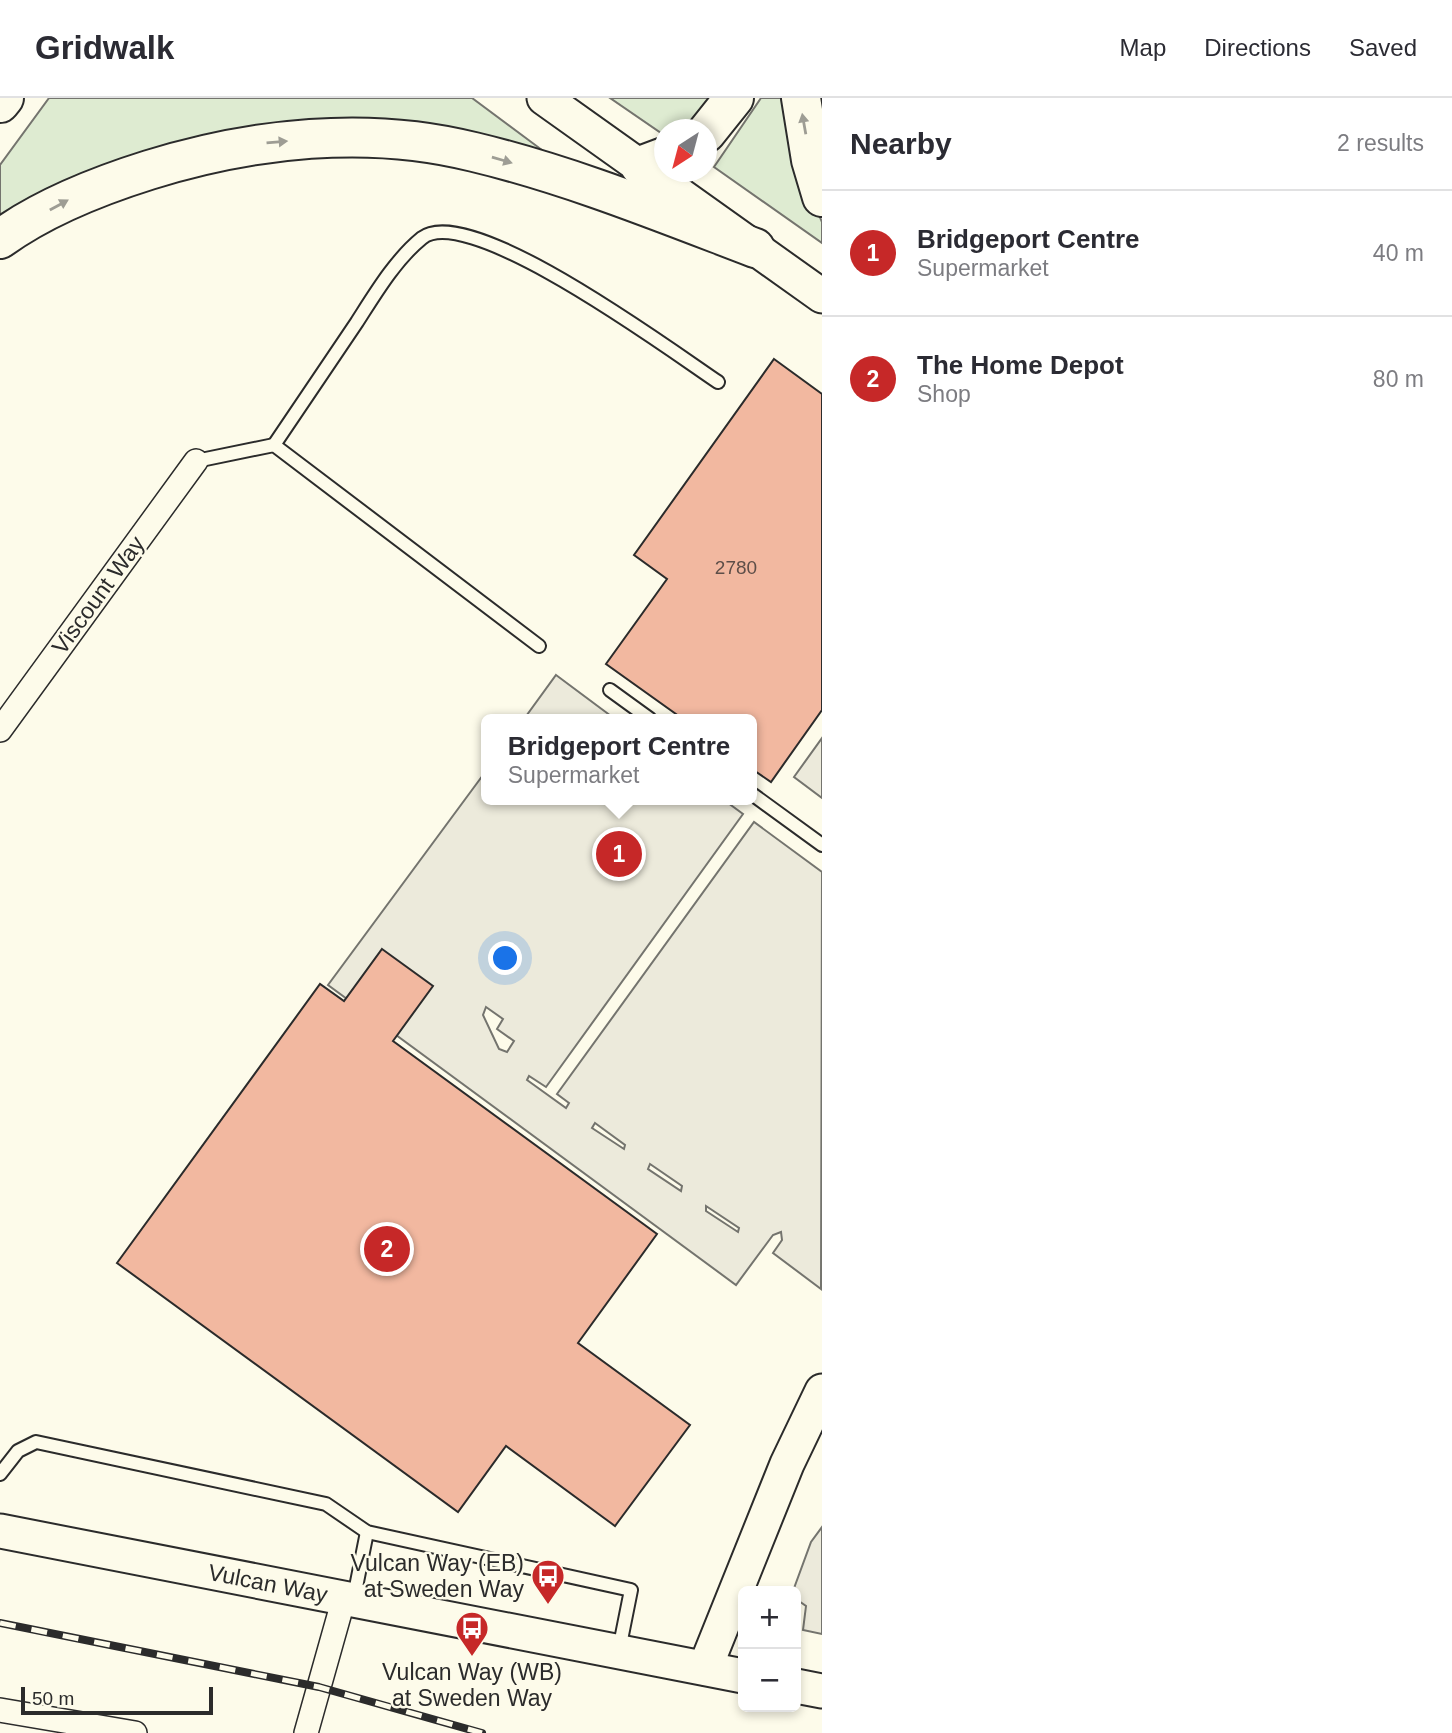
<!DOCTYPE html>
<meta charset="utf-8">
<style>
:root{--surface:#fff;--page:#f2f2f3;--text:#2b2b33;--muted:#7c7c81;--line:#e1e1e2;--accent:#c62828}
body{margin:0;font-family:Arial,sans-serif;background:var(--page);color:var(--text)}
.controls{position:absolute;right:21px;bottom:21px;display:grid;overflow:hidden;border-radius:10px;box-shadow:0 4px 10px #0003}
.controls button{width:63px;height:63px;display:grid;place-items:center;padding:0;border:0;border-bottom:2px solid var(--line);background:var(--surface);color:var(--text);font:35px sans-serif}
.compass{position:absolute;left:654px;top:21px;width:63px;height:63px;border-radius:50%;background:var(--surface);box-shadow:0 4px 10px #0003;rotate:216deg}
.scale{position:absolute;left:21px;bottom:18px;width:192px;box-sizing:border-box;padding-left:7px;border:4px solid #2b2b2b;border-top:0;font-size:19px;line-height:24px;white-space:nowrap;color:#2b2b2b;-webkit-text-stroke:5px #fdfbea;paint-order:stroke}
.you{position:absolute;left:506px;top:861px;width:24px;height:24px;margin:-18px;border:5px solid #fff;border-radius:50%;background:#1a73e8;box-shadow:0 0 0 10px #1a73e833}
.badge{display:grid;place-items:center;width:46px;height:46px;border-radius:50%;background:var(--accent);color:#fff;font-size:23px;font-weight:700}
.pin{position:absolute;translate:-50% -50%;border:4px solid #fff;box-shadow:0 2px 7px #0006}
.popup{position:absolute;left:481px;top:616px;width:276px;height:91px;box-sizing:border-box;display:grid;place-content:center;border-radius:10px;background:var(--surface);filter:drop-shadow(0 2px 5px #0005);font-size:23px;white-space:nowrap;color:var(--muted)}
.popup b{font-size:26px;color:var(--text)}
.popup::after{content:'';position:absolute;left:50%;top:100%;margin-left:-14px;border:14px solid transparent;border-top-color:var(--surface)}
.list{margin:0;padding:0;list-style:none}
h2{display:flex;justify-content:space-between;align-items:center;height:91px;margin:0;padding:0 28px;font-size:30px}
h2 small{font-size:23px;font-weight:400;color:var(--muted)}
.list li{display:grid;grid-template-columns:46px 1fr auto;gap:21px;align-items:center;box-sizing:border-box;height:126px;padding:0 28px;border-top:2px solid var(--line)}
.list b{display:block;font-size:26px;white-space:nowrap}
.list p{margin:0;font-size:23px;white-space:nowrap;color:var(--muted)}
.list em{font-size:23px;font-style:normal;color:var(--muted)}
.map{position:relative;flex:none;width:822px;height:1635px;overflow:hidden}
header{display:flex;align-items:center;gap:42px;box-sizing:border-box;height:98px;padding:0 35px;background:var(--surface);border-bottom:2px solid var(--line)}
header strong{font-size:33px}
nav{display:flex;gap:38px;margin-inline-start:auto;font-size:24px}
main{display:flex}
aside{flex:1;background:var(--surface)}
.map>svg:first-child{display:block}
</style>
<header>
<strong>Gridwalk</strong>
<nav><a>Map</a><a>Directions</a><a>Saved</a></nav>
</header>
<main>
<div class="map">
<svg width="822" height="1635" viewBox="0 0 822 1635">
<rect width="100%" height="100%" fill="#fdfbea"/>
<g fill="#deebd1" stroke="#74746e" stroke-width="2">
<path d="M49 0H472L542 52 539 60 372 23 0 120V67Z"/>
<path d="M610 0H727L699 31 664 32V37Z"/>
<path d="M761 0H793L808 91 822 124V145L714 69Z"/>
</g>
<g fill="#eceadb" stroke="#74746e" stroke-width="2" fill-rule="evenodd">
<path d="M556 577 615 621H524Z"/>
<path d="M822 640V700L794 679Z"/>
<path d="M486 673V702H724L743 716 546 989 529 978 527 982 566 1010 569 1005 557 996 754 724 822 774 821 1191 773 1155 782 1142 781 1134 773 1137 736 1187 328 887ZM486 909 503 921 497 931 514 943 507 954 499 951 483 917ZM595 1025 625 1047 624 1051 592 1030ZM650 1066 682 1088 681 1093 648 1071ZM706 1108 739 1130 738 1134 706 1113Z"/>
<path d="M822 1429V1536L803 1532 806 1508 796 1501V1493H793L811 1444Z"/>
</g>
<g fill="#f2b8a0" stroke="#2b2b2b" stroke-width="2">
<path d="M774 261 822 296V612L771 684 752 671V621H683L606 566 667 481 634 457Z"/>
<path d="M382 851 433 888 393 943 657 1136 578 1245 690 1327 615 1428 506 1348 458 1414 117 1165 320 886 344 903Z"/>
</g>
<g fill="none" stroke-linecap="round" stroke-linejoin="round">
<defs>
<g id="lane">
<path d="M274 347C302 306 329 265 357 224 375 196 395 162 422 140 469 103 673 254 718 284"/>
<path d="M196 363 274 347 539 548"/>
<path d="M610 592 650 621"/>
<path d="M752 696 822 747"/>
<path d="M0 1376 18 1353 36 1344 326 1406 367 1434 631 1492 619 1552"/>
<path d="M354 1499 367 1434"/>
</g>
<g id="street">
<path d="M0 632 196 363"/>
<path d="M0 1612 135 1635"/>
<path d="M306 1635 344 1500"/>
</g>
<g id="secondary">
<path d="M544 0 822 198"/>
<path id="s1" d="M0 1433 743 1578"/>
<path d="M705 1570 787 1366 822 1293"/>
<path d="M796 1588 822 1593"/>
</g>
<g id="highway">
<path d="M801 0 811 62 822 99"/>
<path d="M0 5 4 0"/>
<path d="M706 35 734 0"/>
<path d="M640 68 664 59"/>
<path d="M0 141C44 109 98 88 149 72 252 40 368 27 474 54 570 77 663 115 755 150"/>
</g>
</defs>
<use href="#lane" stroke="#2b2b2b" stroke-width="16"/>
<use href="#street" stroke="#2b2b2b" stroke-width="26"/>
<use href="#secondary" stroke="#2b2b2b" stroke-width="37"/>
<use href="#highway" stroke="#2b2b2b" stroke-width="42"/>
<use href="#lane" stroke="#fdfbea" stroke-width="12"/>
<use href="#street" stroke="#fdfbea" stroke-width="23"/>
<use href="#secondary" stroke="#fdfbea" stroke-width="33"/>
<use href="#highway" stroke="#fdfbea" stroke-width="38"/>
<defs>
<path id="rail" d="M0 1525 319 1589 482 1635"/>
</defs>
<use href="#rail" stroke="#2b2b2b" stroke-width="8"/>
<use href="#rail" stroke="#fdfbea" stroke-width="5" stroke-dasharray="16" stroke-linecap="butt"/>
</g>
<defs><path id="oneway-solid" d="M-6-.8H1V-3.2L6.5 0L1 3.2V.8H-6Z" transform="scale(1.75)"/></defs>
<g fill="#9e9d94">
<use href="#oneway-solid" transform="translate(804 26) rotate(-100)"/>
<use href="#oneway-solid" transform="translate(277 44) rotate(-5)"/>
<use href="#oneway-solid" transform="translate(502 62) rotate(16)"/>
<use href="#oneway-solid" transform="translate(59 107) rotate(-29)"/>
</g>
<defs>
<symbol id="bus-pin" viewBox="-11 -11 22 30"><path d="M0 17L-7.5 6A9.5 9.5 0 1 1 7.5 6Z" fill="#c62828" stroke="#fdfbea"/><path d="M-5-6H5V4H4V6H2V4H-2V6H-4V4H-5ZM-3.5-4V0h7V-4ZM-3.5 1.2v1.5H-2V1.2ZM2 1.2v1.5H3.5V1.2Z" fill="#fff"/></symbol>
</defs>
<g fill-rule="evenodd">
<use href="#bus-pin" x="529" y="1459" width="38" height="52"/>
<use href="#bus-pin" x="453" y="1511" width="38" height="52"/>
</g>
<g text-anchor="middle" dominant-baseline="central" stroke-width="5" stroke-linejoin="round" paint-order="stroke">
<g font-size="19" fill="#5d4e48">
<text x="736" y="469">2780</text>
</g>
<g font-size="23" fill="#2b2b2b" stroke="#fdfbea">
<text transform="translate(98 497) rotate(-54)">Viscount Way</text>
<text stroke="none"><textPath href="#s1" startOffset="273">Vulcan Way</textPath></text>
</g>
<g font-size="23" fill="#2b2b2b" stroke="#fdfbea" text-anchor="end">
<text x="524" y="1465">Vulcan Way (EB)<tspan x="524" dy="26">at Sweden Way</tspan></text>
<text x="472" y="1574" text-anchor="middle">Vulcan Way (WB)<tspan x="472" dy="26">at Sweden Way</tspan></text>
</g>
</g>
</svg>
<div class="controls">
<button>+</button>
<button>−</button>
</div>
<svg class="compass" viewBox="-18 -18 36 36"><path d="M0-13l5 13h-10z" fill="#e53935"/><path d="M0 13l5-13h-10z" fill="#7c7c81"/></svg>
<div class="scale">50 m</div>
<div class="you"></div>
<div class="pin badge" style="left:619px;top:756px">1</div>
<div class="popup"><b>Bridgeport Centre</b>Supermarket</div>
<div class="pin badge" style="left:387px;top:1151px">2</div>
</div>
<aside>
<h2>Nearby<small>2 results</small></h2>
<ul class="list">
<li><span class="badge">1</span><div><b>Bridgeport Centre</b><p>Supermarket</p></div><em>40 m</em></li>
<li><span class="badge">2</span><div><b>The Home Depot</b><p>Shop</p></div><em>80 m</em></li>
</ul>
</aside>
</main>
